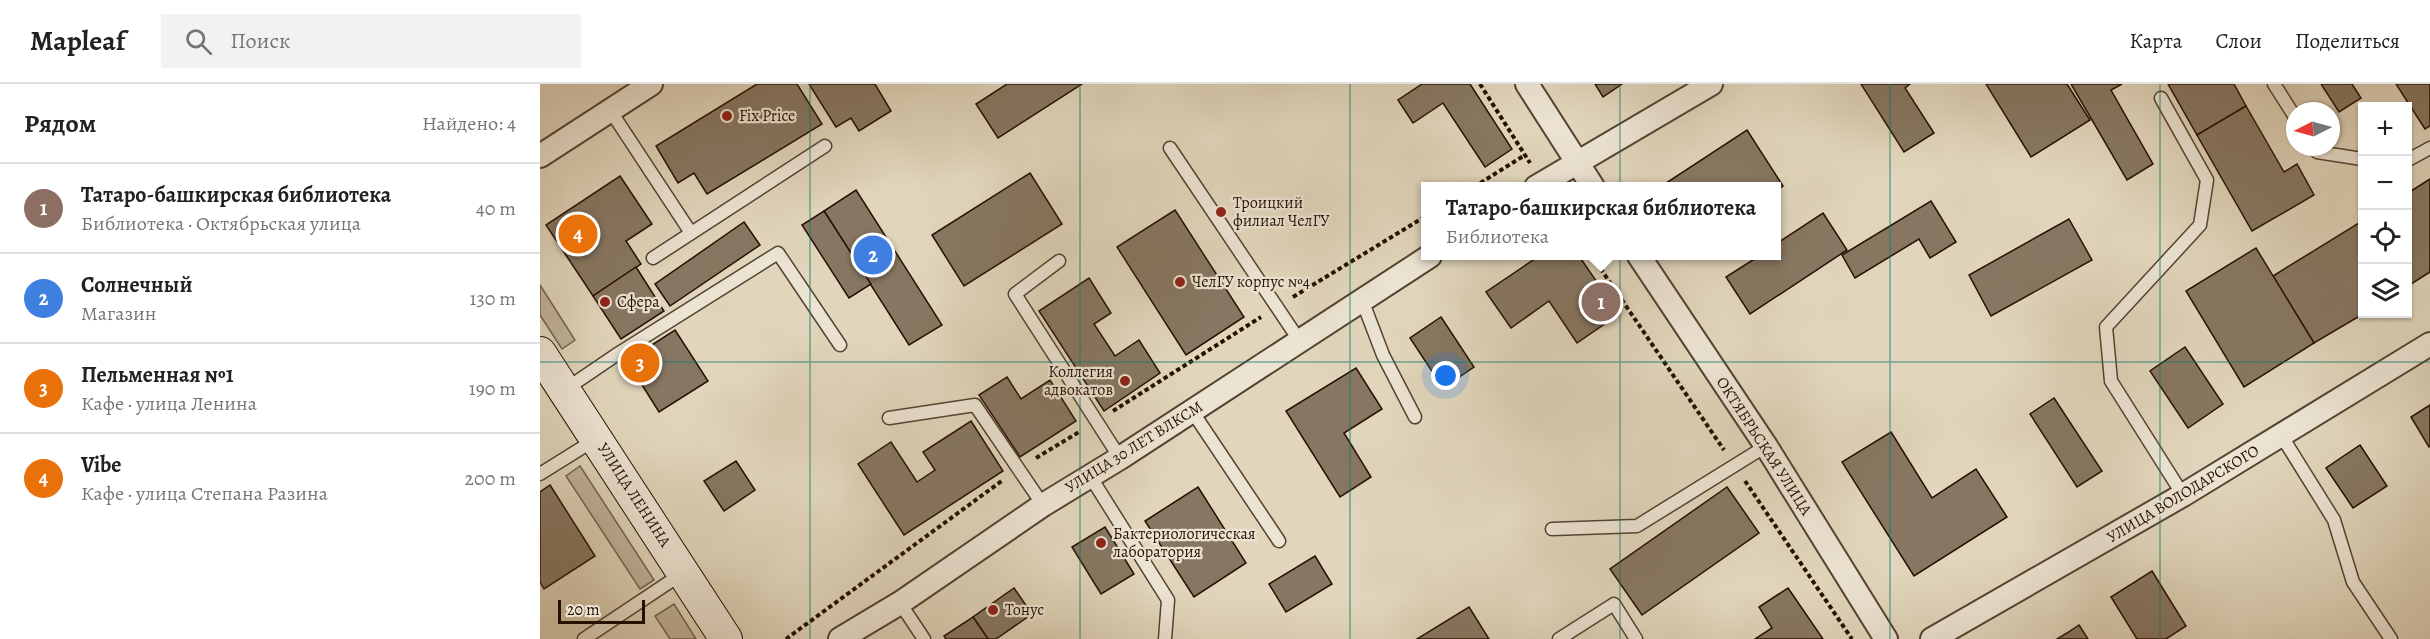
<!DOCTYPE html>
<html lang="ru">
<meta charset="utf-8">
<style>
:root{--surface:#fff;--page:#f2f2f2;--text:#222;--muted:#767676;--line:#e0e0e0;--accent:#b45309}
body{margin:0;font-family:Alegreya,serif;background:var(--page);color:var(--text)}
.controls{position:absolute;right:18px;top:18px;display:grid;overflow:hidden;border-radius:0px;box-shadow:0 2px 4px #0004}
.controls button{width:54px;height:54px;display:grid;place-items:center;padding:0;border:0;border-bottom:2px solid var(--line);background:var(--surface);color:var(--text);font:30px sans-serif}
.compass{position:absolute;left:1746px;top:18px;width:54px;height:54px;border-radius:50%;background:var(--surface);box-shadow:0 2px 4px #0004;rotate:264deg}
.scale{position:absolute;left:18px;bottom:15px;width:87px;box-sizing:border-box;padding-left:6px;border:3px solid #261001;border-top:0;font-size:16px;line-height:21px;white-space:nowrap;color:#261001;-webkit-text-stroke:4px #ece4d3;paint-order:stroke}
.you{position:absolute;left:906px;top:292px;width:21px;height:21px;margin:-15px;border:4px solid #fff;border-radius:50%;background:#1a73e8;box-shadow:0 0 0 9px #1a73e833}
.badge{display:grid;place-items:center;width:39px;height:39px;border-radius:50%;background:var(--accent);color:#fff;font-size:20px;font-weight:700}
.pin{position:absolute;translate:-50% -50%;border:3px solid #fff;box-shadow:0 2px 6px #0006}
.popup{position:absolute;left:881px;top:98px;width:360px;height:78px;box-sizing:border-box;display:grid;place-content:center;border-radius:0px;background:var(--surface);filter:drop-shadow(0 2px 4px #0005);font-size:20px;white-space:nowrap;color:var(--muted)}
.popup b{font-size:22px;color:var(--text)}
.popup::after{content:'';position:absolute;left:50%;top:100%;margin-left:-12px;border:12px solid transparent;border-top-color:var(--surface)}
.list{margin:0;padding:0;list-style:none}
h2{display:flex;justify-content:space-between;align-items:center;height:78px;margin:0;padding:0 24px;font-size:26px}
h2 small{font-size:20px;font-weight:400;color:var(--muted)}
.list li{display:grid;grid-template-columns:39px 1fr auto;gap:18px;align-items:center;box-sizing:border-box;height:90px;padding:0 24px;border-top:2px solid var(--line)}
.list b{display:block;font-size:22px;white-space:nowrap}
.list p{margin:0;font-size:20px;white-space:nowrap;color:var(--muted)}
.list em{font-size:20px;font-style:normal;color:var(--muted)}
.icon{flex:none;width:33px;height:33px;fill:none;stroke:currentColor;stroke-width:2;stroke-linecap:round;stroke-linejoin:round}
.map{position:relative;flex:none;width:1890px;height:555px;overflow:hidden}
header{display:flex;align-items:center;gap:36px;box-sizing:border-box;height:84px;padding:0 30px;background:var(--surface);border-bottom:2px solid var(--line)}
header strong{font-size:28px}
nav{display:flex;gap:33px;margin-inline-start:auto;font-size:21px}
.search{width:420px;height:54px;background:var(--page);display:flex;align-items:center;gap:15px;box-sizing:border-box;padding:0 21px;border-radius:0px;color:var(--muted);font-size:22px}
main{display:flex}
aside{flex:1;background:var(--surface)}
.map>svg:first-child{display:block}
</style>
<header>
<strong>Mapleaf</strong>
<div class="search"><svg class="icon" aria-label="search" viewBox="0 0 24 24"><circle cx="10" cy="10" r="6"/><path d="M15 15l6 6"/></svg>Поиск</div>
<nav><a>Карта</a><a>Слои</a><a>Поделиться</a></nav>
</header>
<main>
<aside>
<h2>Рядом<small>Найдено: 4</small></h2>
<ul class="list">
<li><span class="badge" style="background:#8d6e63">1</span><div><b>Татаро-башкирская библиотека</b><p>Библиотека · Октябрьская улица</p></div><em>40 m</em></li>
<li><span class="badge" style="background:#3f7fe0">2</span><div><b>Солнечный</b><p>Магазин</p></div><em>130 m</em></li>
<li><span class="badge" style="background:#e8710a">3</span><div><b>Пельменная №1</b><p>Кафе · улица Ленина</p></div><em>190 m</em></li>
<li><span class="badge" style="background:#e8710a">4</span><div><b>Vibe</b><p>Кафе · улица Степана Разина</p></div><em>200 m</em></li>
</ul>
</aside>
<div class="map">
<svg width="1890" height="555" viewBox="0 0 1890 555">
<rect width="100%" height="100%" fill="#e1d6bc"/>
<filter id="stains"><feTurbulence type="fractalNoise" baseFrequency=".00333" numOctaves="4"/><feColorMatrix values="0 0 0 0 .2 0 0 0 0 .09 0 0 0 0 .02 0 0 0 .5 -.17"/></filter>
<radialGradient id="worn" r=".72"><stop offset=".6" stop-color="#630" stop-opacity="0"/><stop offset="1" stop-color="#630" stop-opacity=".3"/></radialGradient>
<g fill="#c1b49c" stroke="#74624e" stroke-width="1.5">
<path d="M0 201 35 256 22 265 0 231Z"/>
<path d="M40 382 114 496 100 505 26 392Z"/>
<path d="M134 520 156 555H130L115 532Z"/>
</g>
<g fill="#877762" stroke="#261001" stroke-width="1.5">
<path d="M217 0H257L282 40 167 110 154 89 138 99 116 62Z"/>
<path d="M269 0H335L351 27 319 47 311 34 296 43Z"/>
<path d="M467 0H542L458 54 436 20Z"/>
<path d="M882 0H930L972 65 945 83 903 19 873 39 858 16Z"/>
<path d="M1055 0H1082L1063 13Z"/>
<path d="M1321 0H1370L1365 4 1394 49 1364 68Z"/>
<path d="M1446 0H1527L1550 36 1491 73Z"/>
<path d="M1531 0H1582L1571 6 1613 80 1587 96Z"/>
<path d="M1628 0H1694L1706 22 1657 51Z"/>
<path d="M1781 0H1812L1821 14 1799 28Z"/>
<path d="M1856 0H1890V42L1885 45Z"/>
<path d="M1706 22 1744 88 1757 80 1774 111 1712 147 1657 51Z"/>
<path d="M1207 46 1243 102 1236 107V103H1120Z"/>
<path d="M490 89 522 140 424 202 392 151Z"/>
<path d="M80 92 112 140 86 157 101 180 53 212 6 141Z"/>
<path d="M1890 95V188L1868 202V109Z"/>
<path d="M316 106 402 241 369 261 284 127Z"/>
<path d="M1391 117 1416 158 1390 174 1379 155 1315 194 1302 171Z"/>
<path d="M635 126 704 233 646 271 577 163Z"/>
<path d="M284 127 331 200 309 214 262 141Z"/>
<path d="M1283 129 1307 166 1210 230 1186 193 1219 172H1236V160Z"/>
<path d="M1529 135 1552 176 1451 232 1429 191Z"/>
<path d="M1822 137 1823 230 1774 259 1733 192Z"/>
<path d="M204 138 220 161 130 222 115 200Z"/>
<path d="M1716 164 1774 259 1704 303 1646 207Z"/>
<path d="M999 172H1039L1079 230 1037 259 1009 217 971 244 946 208Z"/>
<path d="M96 183 124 227 81 255 53 212Z"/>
<path d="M549 194 571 229 554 240 575 272 599 256 620 289 564 327 499 227Z"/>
<path d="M901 233 934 283 903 304 870 254Z"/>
<path d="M135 246 168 297 119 328 87 277Z"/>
<path d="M1645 263 1683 320 1648 344 1610 287Z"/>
<path d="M816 284 842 325 804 349 831 393 800 413 746 327Z"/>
<path d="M467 293 481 315 510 296 536 337 480 373 439 311Z"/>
<path d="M1514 314 1562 387 1537 403 1490 330Z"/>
<path d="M1890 321V362L1889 363 1871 333Z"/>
<path d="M431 337 463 387 364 451 318 380 351 358 377 398 395 386 383 368Z"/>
<path d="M1351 348 1392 414 1436 385 1467 433 1374 492 1302 378Z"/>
<path d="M1820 361 1847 402 1813 424 1786 384Z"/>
<path d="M196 377 215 406 184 427 164 397Z"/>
<path d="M10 401 55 472 4 505 0 498V408Z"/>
<path d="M658 403 706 479 654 513 605 437Z"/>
<path d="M1187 403 1219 449 1102 531 1070 485Z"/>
<path d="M565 443 594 490 561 510 532 463Z"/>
<path d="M775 472 792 500 746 528 729 500Z"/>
<path d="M1612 487 1646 542 1626 555H1597L1571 513Z"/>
<path d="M474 504 492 530 456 555H448L433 533Z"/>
<path d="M1248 504 1283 555H1215L1232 544 1219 523Z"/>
<path d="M929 523 949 555H877Z"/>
<path d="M433 533 448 555H406L404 552Z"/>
<path d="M1539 541 1548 555H1517L1527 549Z"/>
</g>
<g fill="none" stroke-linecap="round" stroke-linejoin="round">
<defs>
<g id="lane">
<path d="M1734 0 1755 33"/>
<path d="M1621 14 1667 96 1660 141 1566 243 1571 297 1643 411"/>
<path d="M70 26 151 149"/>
<path d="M1774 63 1777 68 1822 75"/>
<path d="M630 64 759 256"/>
<path d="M1868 76 1890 64"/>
<path d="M113 174 285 62"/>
<path d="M519 177 475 210 580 374"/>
<path d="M822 216 843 271 875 333"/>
<path d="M26 305 79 269 238 169 300 261"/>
<path d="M652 327 739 457"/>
<path d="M349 334 435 321 503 421"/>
<path d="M1741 351 1794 436 1813 498 1851 555"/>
<path d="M0 390 56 355"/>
<path d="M550 392 628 516 625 555"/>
<path d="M1012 445 1097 442 1226 362"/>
<path d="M360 519 384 555"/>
<path d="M44 555 143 489"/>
<path d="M1019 555 1074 520 1096 555"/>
</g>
<g id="street">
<path d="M987 0 1053 103"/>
<path d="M0 72 111 0"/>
<path d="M996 103 1171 0"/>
<path d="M1099 172 1226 362 1346 555"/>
<path d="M300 555 360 519 503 421 580 374 890 172"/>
<path d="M1392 555 1643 411 1890 260"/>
</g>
<path id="secondary" d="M0 269 186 555"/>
</defs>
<use href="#lane" stroke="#554230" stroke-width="15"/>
<use href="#street" stroke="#554230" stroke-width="26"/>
<use href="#secondary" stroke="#261001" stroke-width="34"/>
<g stroke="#261001" stroke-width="4" stroke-dasharray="4.5 3" stroke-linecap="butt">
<path d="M940 0 990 79"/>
<path d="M934 103 985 71"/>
<path d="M1052 172 1184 366"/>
<path d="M753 213 886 132"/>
<path d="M573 327 721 233"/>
<path d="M496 374 539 348"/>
<path d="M1205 397 1312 555"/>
<path d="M246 555 463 396"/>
</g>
<use href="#lane" stroke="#ece4d3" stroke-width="12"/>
<use href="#street" stroke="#ece4d3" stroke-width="22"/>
<use href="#secondary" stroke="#ece4d3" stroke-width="32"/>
</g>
<path fill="none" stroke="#0f766e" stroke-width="1.5" stroke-opacity="0.55" d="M270 0V555M540 0V555M810 0V555M1080 0V555M1350 0V555M1620 0V555M0 278H1890"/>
<g fill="#8f2418" stroke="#ece4d3" stroke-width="2">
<circle cx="187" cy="32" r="6"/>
<circle cx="681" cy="128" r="6"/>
<circle cx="640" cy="198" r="6"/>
<circle cx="65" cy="218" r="6"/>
<circle cx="585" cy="297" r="6"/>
<circle cx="561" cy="459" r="6"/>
<circle cx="453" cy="526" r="6"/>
</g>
<g text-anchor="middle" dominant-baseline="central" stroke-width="4.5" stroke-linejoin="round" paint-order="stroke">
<g font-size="16" fill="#261001" stroke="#ece4d3" text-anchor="start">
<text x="199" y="32">Fix Price</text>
<text x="693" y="119">Троицкий<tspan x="693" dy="18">филиал ЧелГУ</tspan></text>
<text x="652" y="198">ЧелГУ корпус №4</text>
<text x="77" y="218">Сфера</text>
<text x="573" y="288" text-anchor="end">Коллегия<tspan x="573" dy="18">адвокатов</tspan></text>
<text x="573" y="450">Бактериологическая<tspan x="573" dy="18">лаборатория</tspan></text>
<text x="465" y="526">Тонус</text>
</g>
<g font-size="16" fill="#261001" stroke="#ece4d3">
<text transform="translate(1224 362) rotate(57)">ОКТЯБРЬСКАЯ УЛИЦА</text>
<text transform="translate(594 363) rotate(-32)">УЛИЦА 30 ЛЕТ ВЛКСМ</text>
<text transform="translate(1643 410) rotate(-31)">УЛИЦА ВОЛОДАРСКОГО</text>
<text transform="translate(94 411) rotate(57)">УЛИЦА ЛЕНИНА</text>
</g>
</g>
<rect width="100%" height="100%" filter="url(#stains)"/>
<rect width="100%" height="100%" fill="url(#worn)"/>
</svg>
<div class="controls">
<button>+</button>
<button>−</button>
<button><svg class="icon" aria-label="locate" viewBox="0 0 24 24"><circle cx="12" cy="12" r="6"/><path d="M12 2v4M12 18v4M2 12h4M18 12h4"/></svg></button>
<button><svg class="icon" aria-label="layers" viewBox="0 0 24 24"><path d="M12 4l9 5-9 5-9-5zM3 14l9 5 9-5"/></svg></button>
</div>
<svg class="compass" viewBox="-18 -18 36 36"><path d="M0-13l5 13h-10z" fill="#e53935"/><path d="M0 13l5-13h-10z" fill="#767676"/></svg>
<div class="scale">20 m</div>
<div class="you"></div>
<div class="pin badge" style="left:1061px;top:218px;background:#8d6e63">1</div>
<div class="popup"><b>Татаро-башкирская библиотека</b>Библиотека</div>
<div class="pin badge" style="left:333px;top:171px;background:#3f7fe0">2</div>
<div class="pin badge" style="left:100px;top:279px;background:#e8710a">3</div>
<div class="pin badge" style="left:38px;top:150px;background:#e8710a">4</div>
</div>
</main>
